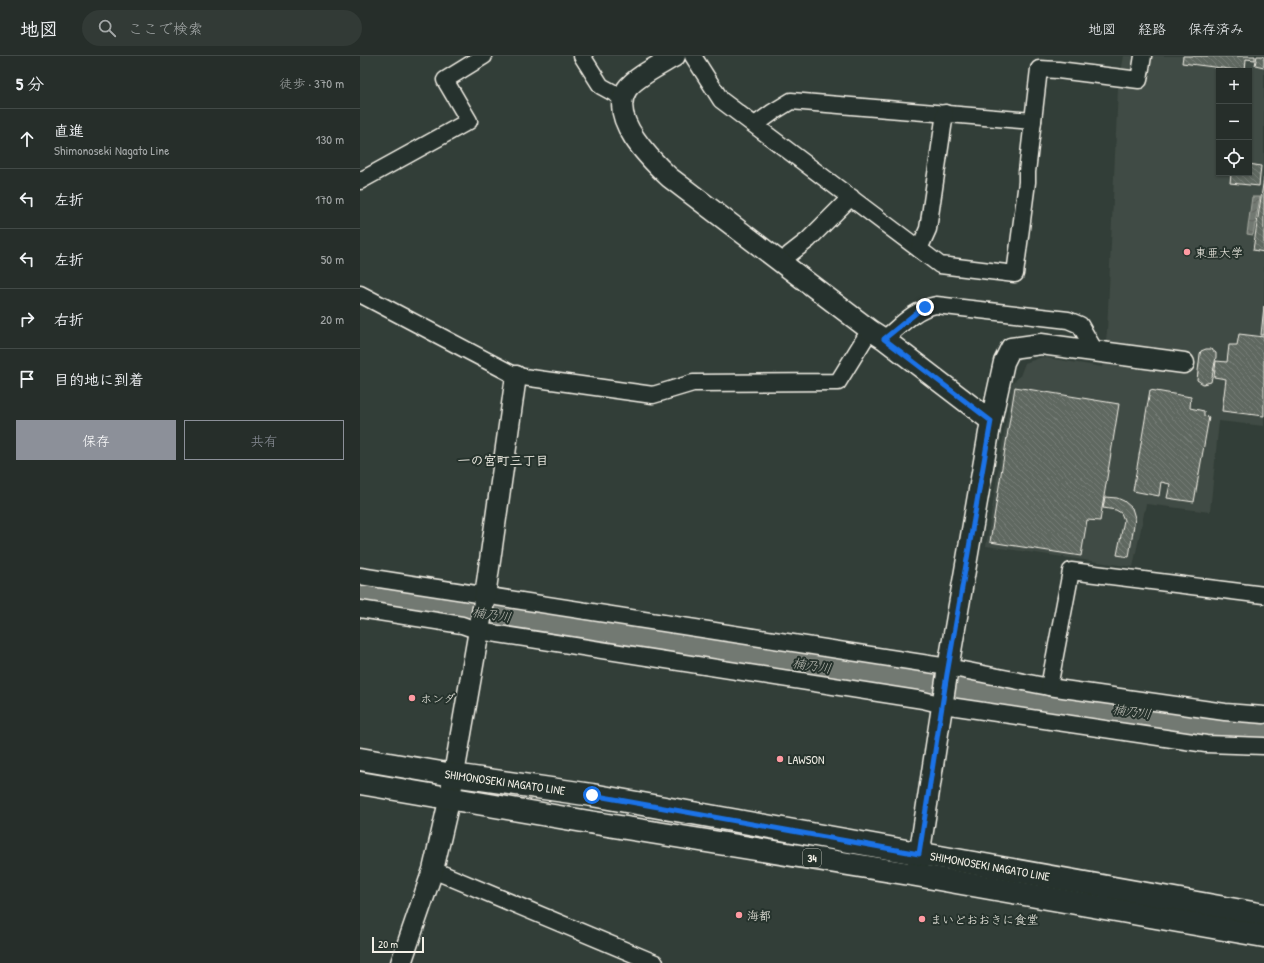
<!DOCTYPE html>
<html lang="ja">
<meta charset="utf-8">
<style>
:root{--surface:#262e2a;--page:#323a36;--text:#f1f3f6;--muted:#a4a8a8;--line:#424a47;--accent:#8c9099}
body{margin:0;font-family:"Patrick Hand","Klee One",sans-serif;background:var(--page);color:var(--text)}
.controls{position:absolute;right:12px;top:12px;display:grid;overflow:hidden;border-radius:0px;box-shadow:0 1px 3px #0004}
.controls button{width:36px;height:36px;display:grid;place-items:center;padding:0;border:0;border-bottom:1px solid var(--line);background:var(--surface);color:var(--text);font:20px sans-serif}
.scale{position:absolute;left:12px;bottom:10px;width:52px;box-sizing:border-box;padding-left:4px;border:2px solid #f4f1e8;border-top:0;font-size:11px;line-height:14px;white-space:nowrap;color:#f4f1e8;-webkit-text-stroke:3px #26332d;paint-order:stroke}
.stop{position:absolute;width:12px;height:12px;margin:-9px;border:3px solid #1a73e8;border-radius:50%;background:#fff}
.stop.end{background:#1a73e8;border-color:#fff;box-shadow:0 1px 4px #0008}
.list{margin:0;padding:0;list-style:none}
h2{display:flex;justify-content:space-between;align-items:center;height:52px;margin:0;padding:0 16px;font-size:17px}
h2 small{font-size:13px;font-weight:400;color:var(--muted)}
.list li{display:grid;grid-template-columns:26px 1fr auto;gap:12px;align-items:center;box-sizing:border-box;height:60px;padding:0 16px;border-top:1px solid var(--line)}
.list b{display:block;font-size:15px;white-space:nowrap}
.list p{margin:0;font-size:13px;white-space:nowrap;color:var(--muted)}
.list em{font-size:13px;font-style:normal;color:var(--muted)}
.actions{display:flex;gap:8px;padding:12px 16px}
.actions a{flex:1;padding:9px 0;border:1px solid var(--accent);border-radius:0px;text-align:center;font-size:14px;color:var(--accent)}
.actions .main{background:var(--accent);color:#fff}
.icon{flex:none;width:22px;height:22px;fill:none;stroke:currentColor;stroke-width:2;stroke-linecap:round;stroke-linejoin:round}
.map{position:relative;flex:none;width:904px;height:907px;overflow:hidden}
header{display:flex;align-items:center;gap:24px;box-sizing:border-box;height:56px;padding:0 20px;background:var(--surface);border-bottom:1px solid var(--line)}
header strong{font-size:19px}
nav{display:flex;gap:22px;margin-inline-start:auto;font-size:14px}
.search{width:280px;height:36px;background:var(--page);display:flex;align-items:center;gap:10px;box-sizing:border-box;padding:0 14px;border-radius:22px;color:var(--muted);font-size:15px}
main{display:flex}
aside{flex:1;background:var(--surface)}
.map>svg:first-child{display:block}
</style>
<header>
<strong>地図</strong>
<div class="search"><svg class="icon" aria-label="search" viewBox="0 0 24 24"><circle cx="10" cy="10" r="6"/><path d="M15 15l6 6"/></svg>ここで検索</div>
<nav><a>地図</a><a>経路</a><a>保存済み</a></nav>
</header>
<main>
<aside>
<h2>5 分<small>徒歩 · 370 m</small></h2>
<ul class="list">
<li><svg class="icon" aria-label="ahead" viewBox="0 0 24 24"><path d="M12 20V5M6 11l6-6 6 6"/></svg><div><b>直進</b><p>Shimonoseki Nagato Line</p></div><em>130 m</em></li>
<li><svg class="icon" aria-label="left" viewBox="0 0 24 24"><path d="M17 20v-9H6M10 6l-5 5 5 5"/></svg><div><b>左折</b></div><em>170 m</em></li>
<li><svg class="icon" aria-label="left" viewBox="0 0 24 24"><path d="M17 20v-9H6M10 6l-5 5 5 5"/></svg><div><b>左折</b></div><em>50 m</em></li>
<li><svg class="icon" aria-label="right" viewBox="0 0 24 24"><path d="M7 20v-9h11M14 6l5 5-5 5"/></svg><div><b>右折</b></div><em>20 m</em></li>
<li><svg class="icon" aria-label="arrive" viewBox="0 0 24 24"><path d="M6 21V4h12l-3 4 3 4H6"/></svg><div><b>目的地に到着</b></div></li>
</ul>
<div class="actions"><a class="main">保存</a><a>共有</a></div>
</aside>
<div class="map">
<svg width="904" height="907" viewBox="0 0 904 907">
<defs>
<pattern id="water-waves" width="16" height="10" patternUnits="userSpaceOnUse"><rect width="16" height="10" fill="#727972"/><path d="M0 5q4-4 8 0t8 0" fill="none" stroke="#60635e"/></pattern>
<pattern id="building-back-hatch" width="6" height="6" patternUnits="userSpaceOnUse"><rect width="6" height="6" fill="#5f6861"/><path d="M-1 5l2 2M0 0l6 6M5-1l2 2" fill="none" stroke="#777e78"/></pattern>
</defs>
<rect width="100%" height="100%" fill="#323e38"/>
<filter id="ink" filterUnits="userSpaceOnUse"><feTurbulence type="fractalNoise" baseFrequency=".025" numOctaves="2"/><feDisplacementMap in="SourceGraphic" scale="8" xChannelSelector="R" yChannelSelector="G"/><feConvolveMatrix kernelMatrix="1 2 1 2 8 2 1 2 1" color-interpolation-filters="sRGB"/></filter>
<g filter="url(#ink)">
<path fill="#404b44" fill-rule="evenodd" d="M764 0H904V370L859 365 850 456 786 448 773 511 626 490 652 328 660 320 665 307 682 301 742 311 747 276 758 32ZM859 15H889V117H859Z"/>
<path fill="url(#water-waves)" stroke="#a6a9a1" d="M892 141H900L893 179 887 178Z"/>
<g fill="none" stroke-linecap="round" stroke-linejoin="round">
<path stroke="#727972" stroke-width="31" d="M0 537 533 621 889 674H904"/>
</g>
<g fill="url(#building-back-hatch)" stroke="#f4f1e8">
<path d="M823 0H895V4L886 3 885 15 822 7Z"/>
<path d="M897 0H904V11L895 9Z"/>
<path d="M889 108 901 110 899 130 870 127 871 117H889Z"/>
<path d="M904 122V196L893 194Z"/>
<path d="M904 250V279H901Z"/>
<path d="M879 278 904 281V360L862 355 866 323 854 321 856 305 867 306 869 289H877Z"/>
<path d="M846 293H851L856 297V301L851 326 843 328 837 324 840 298 841 295Z"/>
<path d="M655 331 759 348 740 465 727 464 721 500 630 486Z"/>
<path d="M790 334 831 341 830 352 844 355V360L849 361 834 446 807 442 810 428 801 426 799 440 773 435Z"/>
<path d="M745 441 757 442 764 445 772 452 775 462 769 501 757 499 764 464 761 457 756 454 743 452Z"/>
</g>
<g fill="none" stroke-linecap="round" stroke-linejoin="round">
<defs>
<g id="minor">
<path d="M222 0 241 30 263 42"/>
<path d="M333 0 361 44 580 209 655 218 667 126V116L679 13 698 14 779 24 783 0"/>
<path d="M395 69 413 56 431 45 673 65"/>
<path d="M0 125 109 65 85 24 124 0"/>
<path d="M559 193 568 173 585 57"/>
<path d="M423 207 430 198 448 184 491 141"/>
<path d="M0 238 156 320 293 339 333 327 478 326 510 274"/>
<path d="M524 283C540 270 555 253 576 249L708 264 720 269 735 295"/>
<path d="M0 520 588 611 689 631 865 656 904 659"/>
<path d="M0 553 102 569 119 575 563 644 583 649 846 688 904 690"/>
<path d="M689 631 711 515 904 539"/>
<path d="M73 814 295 907"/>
</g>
<g id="tertiary">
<path d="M315 0C302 8 275 21 267 33 248 62 290 103 309 121L510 274 524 283 631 365 587 618 557 814"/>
<path d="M631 365 644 306 651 292 681 288 824 307"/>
<path d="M41 907 73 814 90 741 125 540 156 320"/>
</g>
<g id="primary">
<path d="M0 703 93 719 232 739 904 859"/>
<path d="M0 727 229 766 556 819 904 880"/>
</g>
</defs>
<use href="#minor" stroke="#f4f1e8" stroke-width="19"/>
<use href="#tertiary" stroke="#f4f1e8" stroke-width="23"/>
<use href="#primary" stroke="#f4f1e8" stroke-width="25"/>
<use href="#minor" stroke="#26332d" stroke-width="16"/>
<use href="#tertiary" stroke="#26332d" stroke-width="20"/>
<use href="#primary" stroke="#26332d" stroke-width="22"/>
</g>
</g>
<g fill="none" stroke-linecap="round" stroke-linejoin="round" filter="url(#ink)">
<path stroke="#1a73e8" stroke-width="5" d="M232 739 559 798 587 618 631 365 524 283 556 257 565 251"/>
</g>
<g fill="#ff9aa2" stroke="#26332d" stroke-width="1.5">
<circle cx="827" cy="196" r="4"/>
<circle cx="52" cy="642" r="4"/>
<circle cx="420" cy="703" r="4"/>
<circle cx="379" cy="859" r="4"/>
<circle cx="562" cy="863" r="4"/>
</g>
<g text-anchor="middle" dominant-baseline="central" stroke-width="4" stroke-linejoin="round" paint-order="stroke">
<rect fill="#26332d" stroke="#b6b8b0" stroke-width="1" x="443" y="793" width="18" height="18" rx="3"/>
<g font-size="11" font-weight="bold" fill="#f4f1e8">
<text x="452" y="802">34</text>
</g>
<g font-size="12" fill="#f4f1e8" stroke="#26332d" text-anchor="start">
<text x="835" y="196">東亜大学</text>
<text x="60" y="642">ホンダ</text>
<text x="428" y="703">LAWSON</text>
<text x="387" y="859">海都</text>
<text x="570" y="863">まいどおおきに食堂</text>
</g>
<g font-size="12" fill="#f4f1e8" stroke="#26332d">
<text transform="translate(145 726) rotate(8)">SHIMONOSEKI NAGATO LINE</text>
<text transform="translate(630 810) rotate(10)">SHIMONOSEKI NAGATO LINE</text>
</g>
<g font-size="13" font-weight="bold" fill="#f4f1e8" stroke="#26332d">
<text x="143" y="404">一の宮町三丁目</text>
</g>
<g font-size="13" font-style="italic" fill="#babbb3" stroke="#26332d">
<text transform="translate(132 558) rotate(9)">楠乃川</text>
<text transform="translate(452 609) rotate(9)">楠乃川</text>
<text transform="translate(772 655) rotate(8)">楠乃川</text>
</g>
</g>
</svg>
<div class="controls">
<button>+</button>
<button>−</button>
<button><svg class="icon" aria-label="locate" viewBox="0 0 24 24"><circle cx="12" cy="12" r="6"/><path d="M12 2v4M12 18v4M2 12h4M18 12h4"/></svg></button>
</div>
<div class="scale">20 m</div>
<div class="stop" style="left:232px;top:739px"></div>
<div class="stop end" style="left:565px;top:251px"></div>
</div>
</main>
